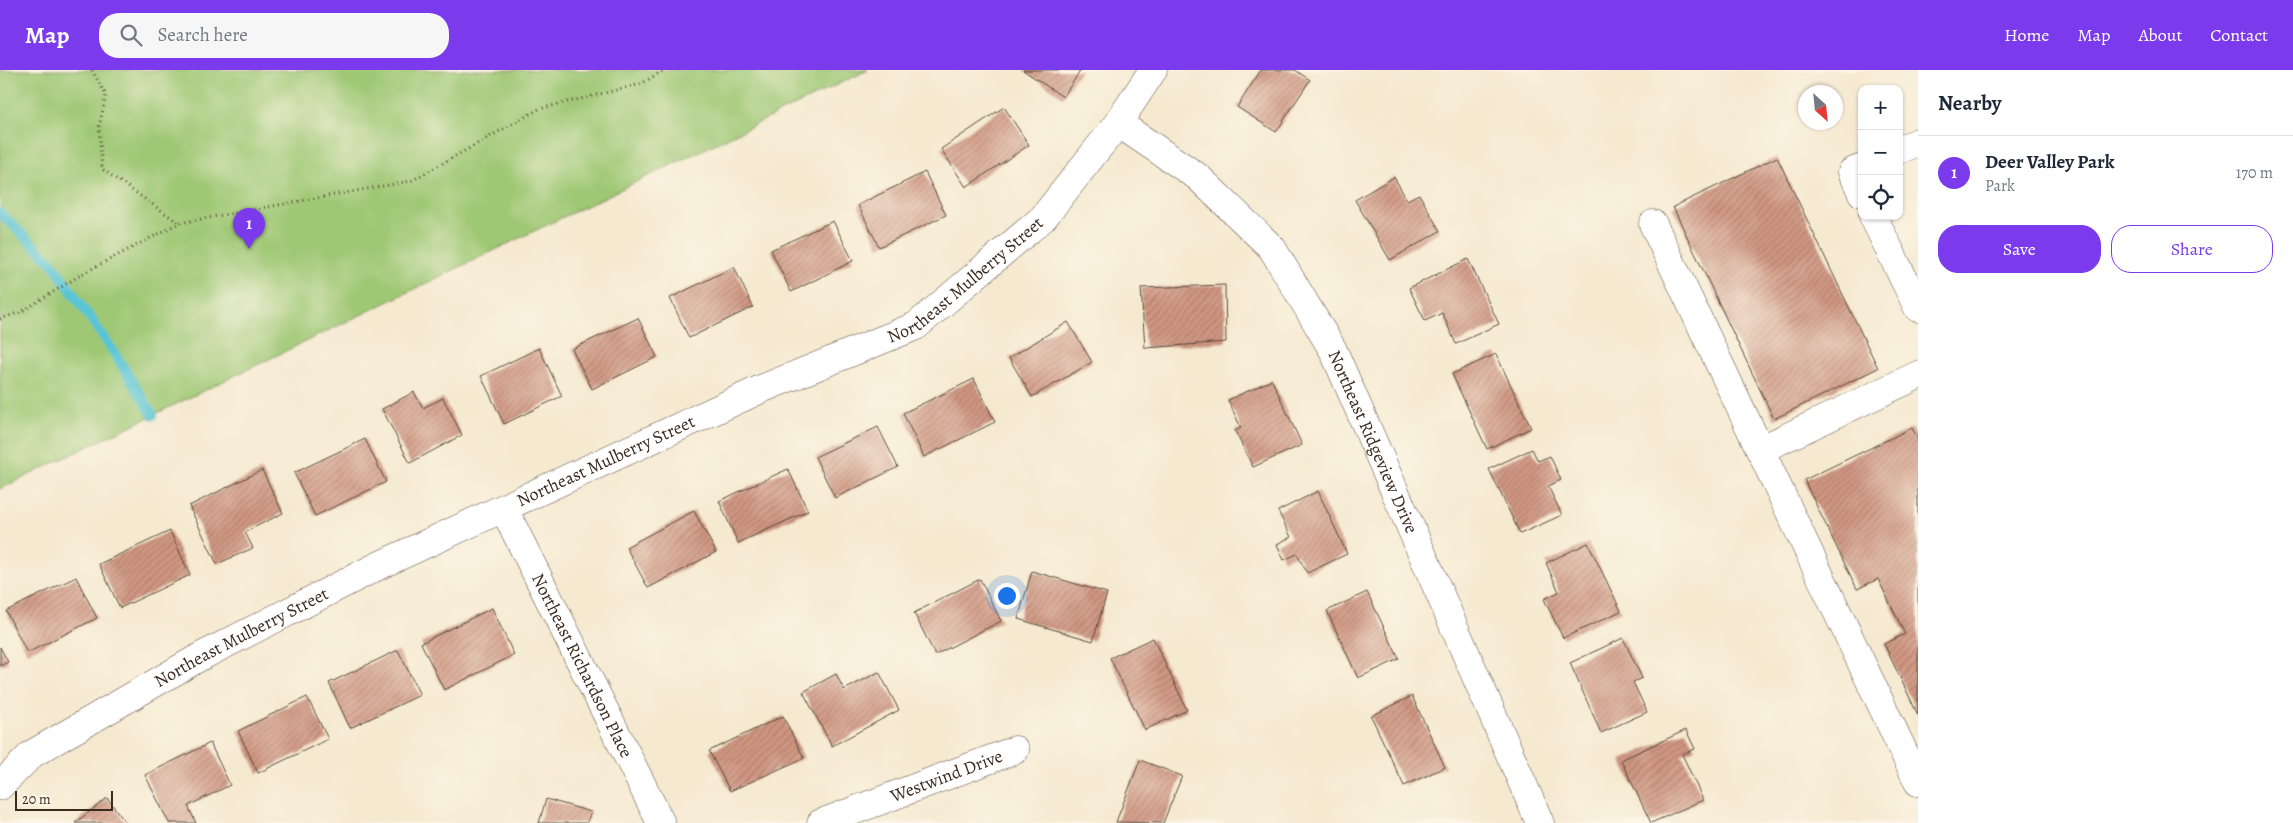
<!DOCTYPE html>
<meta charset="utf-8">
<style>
:root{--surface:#fff;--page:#f6f6f7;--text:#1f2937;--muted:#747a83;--line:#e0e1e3;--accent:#7c3aed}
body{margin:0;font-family:Alegreya,serif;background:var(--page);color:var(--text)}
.controls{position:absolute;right:15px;top:15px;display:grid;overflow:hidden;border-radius:10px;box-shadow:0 1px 4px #0004}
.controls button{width:45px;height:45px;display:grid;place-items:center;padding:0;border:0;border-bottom:1px solid var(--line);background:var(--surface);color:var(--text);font:25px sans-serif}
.compass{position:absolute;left:1798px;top:15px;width:45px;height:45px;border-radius:50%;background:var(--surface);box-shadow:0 1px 4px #0004;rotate:153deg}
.scale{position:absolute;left:15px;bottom:12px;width:98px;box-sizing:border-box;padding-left:5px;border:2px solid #3b2a1e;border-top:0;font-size:14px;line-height:18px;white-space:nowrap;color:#3b2a1e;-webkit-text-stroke:4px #fcf5e5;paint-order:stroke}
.you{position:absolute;left:1006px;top:525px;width:18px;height:18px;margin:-12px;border:4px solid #fff;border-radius:50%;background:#1a73e8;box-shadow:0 0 0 8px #1a73e833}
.badge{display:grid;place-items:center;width:32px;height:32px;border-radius:50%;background:var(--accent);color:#fff;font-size:16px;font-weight:700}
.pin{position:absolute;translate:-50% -41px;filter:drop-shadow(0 1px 2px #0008)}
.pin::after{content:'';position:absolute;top:26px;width:18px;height:15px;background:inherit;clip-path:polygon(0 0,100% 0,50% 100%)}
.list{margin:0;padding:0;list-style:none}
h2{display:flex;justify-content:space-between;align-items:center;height:65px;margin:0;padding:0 20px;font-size:21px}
h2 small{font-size:16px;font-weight:400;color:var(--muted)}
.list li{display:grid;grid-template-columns:32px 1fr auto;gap:15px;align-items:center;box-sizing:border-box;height:75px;padding:0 20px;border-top:1px solid var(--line)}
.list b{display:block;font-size:19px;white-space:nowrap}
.list p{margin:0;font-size:16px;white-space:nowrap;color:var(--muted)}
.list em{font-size:16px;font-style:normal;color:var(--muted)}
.actions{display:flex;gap:10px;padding:15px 20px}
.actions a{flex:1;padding:11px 0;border:1px solid var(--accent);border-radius:20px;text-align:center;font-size:18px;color:var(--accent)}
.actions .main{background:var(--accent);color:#fff}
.icon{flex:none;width:28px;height:28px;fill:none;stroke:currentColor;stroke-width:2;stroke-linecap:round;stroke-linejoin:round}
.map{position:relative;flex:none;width:1918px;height:753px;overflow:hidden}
header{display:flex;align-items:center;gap:30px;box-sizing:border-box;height:70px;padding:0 25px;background:var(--accent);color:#fff}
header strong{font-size:24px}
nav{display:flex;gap:28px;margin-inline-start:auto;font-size:18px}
.search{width:350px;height:45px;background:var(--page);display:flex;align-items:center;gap:12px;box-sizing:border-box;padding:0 18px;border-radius:20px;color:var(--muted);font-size:19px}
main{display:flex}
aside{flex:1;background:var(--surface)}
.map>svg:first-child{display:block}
</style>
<header>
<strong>Map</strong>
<div class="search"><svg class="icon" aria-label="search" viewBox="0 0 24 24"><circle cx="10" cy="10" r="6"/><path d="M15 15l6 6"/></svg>Search here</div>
<nav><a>Home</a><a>Map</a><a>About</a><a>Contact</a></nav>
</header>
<main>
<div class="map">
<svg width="1918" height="753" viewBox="0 0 1918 753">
<defs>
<pattern id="building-hatch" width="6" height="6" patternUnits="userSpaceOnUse" patternTransform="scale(1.25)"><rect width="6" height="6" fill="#d09782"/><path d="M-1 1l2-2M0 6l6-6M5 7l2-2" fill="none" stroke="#aa7b6a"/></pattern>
</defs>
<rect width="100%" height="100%" fill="#fcf5e5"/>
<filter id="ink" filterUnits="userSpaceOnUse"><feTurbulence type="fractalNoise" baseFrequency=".02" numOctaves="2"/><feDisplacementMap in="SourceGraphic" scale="10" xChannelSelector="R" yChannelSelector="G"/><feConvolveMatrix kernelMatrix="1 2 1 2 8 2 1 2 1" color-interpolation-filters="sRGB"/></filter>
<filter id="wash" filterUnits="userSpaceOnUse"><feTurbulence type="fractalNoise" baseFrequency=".0096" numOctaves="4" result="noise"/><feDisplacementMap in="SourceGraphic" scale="20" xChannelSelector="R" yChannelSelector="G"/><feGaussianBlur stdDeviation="1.12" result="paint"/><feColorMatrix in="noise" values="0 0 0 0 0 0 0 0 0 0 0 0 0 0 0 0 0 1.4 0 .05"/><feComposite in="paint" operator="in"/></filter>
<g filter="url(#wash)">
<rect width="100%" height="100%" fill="#f5e9d0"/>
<path fill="#9fc874" stroke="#6d7949" d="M0 0H868L0 419Z"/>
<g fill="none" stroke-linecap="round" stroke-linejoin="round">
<path stroke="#5ac5d3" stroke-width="10" d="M0 143 52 193 111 278 153 345"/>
</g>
<g id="blocks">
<g fill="url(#building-hatch)">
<path d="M1023 0H1081L1063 27Z"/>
<path d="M1261 0H1295L1310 10 1276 62 1237 37Z"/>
<path d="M1004 37 1029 75 966 117 941 79Z"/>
<path d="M1777 87 1878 298 1774 349 1673 137Z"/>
<path d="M925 102 946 145 879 177 858 135Z"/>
<path d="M1394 107 1407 130 1419 124 1440 161 1390 190 1355 130Z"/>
<path d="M833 151 853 191 791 222 771 180Z"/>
<path d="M1468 189 1499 254 1456 274 1442 243 1425 251 1409 218Z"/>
<path d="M734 197 753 237 689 268 670 228Z"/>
<path d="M1225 215 1226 272 1145 278 1141 218Z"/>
<path d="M638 248 657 287 592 319 572 279Z"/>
<path d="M1068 252 1092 292 1032 327 1009 288Z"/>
<path d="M539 278 562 326 504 354 481 306Z"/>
<path d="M1496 284 1531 358 1487 379 1452 304Z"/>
<path d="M974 309 995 352 924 387 903 343Z"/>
<path d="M1272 310 1302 375 1253 397 1235 361 1241 358 1228 330Z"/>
<path d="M414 322 423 338 443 328 462 365 410 393 382 339Z"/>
<path d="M878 357 898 397 835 428 815 387Z"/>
<path d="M1912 358 1918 369V645L1884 574 1905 564 1878 509 1857 519 1804 410Z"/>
<path d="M365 369 386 412 315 446 294 403Z"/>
<path d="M1532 379 1538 391 1550 386 1561 410 1548 416 1562 445 1520 464 1489 399Z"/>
<path d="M788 399 808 441 738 473 719 431Z"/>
<path d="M262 400 283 443 245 462 253 478 217 494 189 436Z"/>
<path d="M1318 421 1347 484 1307 503 1297 484 1284 490 1277 474 1291 467 1278 441Z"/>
<path d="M694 441 716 482 648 518 626 477Z"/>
<path d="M170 461 190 505 120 538 99 494Z"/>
<path d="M1588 473 1621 541 1563 568 1544 529 1559 522 1546 493Z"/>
<path d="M1032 501 1107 523 1093 571 1018 549Z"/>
<path d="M76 507 97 548 27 583 6 541Z"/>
<path d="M980 509 1001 551 935 585 914 543Z"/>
<path d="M1367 522 1399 589 1358 608 1327 541Z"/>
<path d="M492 538 514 585 444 620 421 573Z"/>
<path d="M1153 568 1187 640 1145 660 1110 588Z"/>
<path d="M1623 568 1642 608 1633 612 1647 642 1601 663 1570 593Z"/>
<path d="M0 577 8 592 0 596Z"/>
<path d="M398 580 420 625 350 658 329 613Z"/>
<path d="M879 602 899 640 832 676 803 622 836 604 844 620Z"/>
<path d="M1412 626 1445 697 1404 716 1371 646Z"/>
<path d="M307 627 328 669 258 703 238 661Z"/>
<path d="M783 646 804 688 730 721 709 681Z"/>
<path d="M1686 660 1695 679 1682 684 1703 730 1651 753 1621 690Z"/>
<path d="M210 673 230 715 188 736 196 753H169L145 705Z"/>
<path d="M1140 690 1182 706 1163 753 1116 752Z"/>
<path d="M107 728 126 753H75Z"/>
<path d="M546 729 591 742 587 753H539Z"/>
</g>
</g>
</g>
<g filter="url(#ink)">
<use href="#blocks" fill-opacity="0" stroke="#574739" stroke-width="1"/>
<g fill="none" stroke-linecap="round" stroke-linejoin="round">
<defs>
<g id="minor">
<path id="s1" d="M1118 53 1198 107 1272 178 1333 280 1540 753"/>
<path d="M1899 80 1918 72"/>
<path d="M1862 98 1852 102 1862 123"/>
<path d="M1873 146 1918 238"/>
<path d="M1653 154 1918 712"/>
<path d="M1760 380 1918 305"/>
<path id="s2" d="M504 439 661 753"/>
<path id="s3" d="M0 716 32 684 200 587 378 496 761 319 916 256 1043 148 1118 53 1153 0"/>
<path id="s4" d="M821 753 1015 680"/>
</g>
</defs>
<use href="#minor" stroke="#574739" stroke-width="29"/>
<g stroke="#574739" stroke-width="3" stroke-dasharray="1 4" stroke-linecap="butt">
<path d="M92 0 106 25 99 57 102 99 179 153"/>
<path d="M0 249 21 242 82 204 179 153 411 111 539 39 641 14 664 0"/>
</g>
<use href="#minor" stroke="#fff" stroke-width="28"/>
</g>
</g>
<g text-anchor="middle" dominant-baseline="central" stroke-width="4.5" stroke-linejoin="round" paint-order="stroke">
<g font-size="18" fill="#3b2a1e" stroke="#fcf5e5">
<text stroke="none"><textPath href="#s3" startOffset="1095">Northeast Mulberry Street</textPath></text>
<text stroke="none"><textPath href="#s1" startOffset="418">Northeast Ridgeview Drive</textPath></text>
<text stroke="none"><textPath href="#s3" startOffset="690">Northeast Mulberry Street</textPath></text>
<text stroke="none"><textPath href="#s3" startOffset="285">Northeast Mulberry Street</textPath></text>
<text stroke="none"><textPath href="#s2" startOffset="175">Northeast Richardson Place</textPath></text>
<text stroke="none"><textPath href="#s4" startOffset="134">Westwind Drive</textPath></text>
</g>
</g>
</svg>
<div class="controls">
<button>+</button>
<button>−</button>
<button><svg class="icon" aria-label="locate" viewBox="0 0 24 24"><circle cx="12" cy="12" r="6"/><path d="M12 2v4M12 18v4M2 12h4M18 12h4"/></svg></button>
</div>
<svg class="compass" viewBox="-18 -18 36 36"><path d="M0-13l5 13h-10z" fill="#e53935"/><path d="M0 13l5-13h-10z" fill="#747a83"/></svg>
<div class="scale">20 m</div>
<div class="you"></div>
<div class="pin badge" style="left:249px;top:179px">1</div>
</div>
<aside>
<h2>Nearby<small></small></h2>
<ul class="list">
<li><span class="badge">1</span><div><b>Deer Valley Park</b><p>Park</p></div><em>170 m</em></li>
</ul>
<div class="actions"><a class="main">Save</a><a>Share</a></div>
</aside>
</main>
